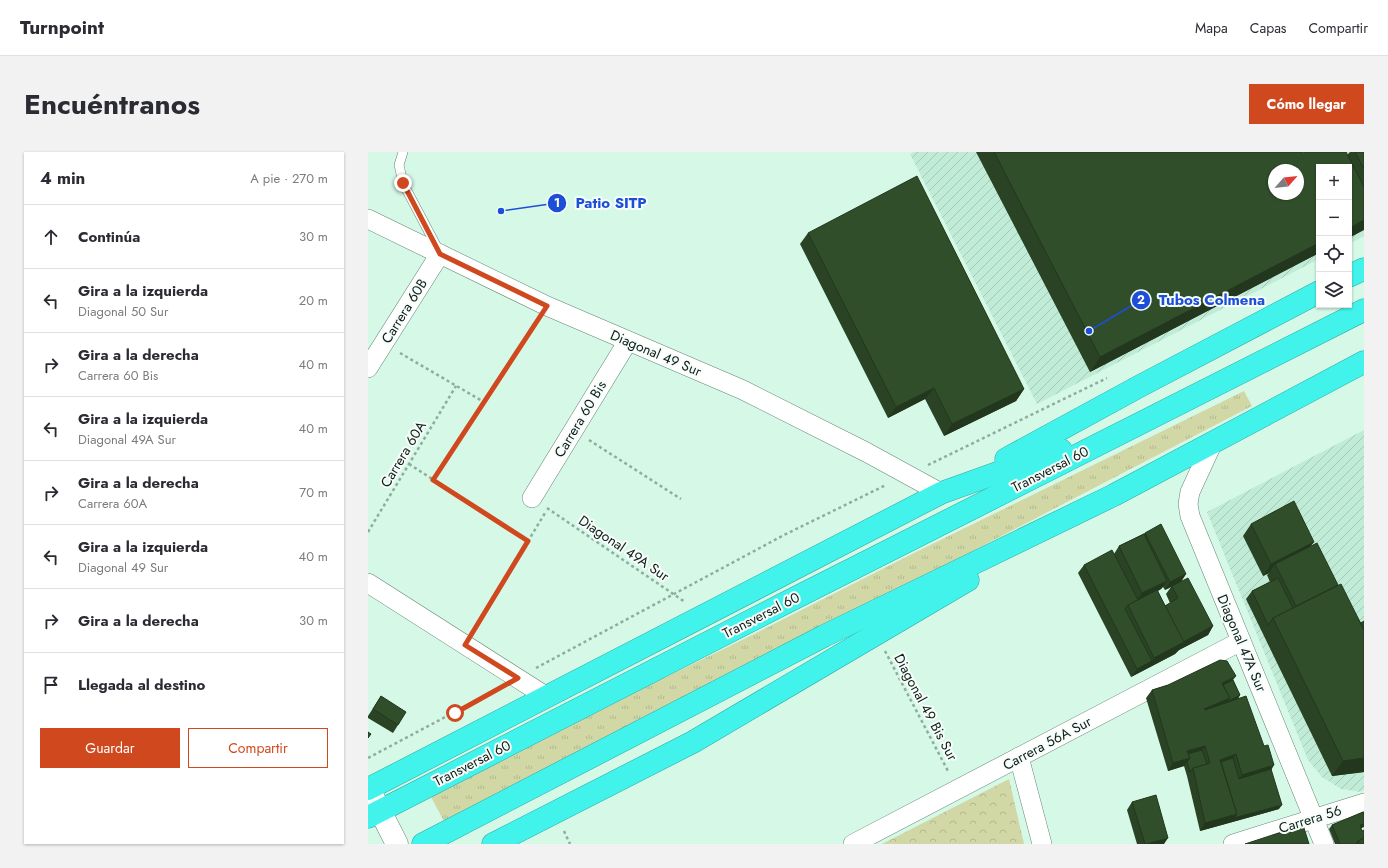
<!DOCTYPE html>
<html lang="es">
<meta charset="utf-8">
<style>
:root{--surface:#fff;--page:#f2f2f3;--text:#2b2b33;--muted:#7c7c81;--line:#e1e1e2;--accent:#d0481e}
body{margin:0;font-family:Jost,sans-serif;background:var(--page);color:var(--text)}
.controls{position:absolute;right:12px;top:12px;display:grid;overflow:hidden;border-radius:0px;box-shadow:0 1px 3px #0004}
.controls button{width:36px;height:36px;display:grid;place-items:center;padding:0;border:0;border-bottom:1px solid var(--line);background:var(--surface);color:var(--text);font:20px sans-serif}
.compass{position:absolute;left:900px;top:12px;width:36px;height:36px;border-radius:50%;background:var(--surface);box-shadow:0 1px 3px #0004;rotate:63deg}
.stop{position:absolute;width:12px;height:12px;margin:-9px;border:3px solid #d0481e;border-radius:50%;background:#fff}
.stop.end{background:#d0481e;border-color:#fff;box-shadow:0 1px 4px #0008}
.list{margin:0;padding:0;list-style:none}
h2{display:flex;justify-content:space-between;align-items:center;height:52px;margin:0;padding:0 16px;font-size:17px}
h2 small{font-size:13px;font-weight:400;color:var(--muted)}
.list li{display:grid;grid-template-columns:26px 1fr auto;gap:12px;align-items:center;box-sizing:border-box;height:64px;padding:0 16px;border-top:1px solid var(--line)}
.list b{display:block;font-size:15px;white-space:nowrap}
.list p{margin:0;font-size:13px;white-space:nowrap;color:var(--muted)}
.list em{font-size:13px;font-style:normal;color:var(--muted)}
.actions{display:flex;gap:8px;padding:12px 16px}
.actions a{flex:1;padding:9px 0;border:1px solid var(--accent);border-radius:0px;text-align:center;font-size:14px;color:var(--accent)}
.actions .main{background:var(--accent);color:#fff}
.icon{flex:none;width:22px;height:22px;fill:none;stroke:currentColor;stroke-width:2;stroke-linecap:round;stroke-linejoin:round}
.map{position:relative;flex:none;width:996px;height:692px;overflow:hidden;border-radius:0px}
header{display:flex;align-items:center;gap:24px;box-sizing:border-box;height:56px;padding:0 20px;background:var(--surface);border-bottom:1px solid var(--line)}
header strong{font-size:19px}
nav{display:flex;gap:22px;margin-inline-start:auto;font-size:14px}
.intro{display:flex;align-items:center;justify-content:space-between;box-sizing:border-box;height:96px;padding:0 24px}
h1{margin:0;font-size:28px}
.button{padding:10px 18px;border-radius:0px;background:var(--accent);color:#fff;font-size:14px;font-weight:700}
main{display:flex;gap:24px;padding:0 24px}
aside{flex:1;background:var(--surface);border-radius:0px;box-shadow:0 1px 3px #0004}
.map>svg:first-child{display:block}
</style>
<header>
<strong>Turnpoint</strong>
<nav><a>Mapa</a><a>Capas</a><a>Compartir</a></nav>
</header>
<div class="intro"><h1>Encuéntranos</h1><a class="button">Cómo llegar</a></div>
<main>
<aside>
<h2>4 min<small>A pie · 270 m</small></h2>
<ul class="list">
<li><svg class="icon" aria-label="ahead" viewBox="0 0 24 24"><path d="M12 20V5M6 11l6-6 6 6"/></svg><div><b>Continúa</b></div><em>30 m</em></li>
<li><svg class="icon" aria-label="left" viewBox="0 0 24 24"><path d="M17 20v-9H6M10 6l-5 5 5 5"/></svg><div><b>Gira a la izquierda</b><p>Diagonal 50 Sur</p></div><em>20 m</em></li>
<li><svg class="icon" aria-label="right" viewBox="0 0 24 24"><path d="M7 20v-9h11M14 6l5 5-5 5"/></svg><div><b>Gira a la derecha</b><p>Carrera 60 Bis</p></div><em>40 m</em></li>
<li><svg class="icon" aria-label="left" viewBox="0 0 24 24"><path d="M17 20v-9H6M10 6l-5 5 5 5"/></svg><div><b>Gira a la izquierda</b><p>Diagonal 49A Sur</p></div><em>40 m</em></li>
<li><svg class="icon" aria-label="right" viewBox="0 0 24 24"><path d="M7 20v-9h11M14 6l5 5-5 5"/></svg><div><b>Gira a la derecha</b><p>Carrera 60A</p></div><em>70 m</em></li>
<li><svg class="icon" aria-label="left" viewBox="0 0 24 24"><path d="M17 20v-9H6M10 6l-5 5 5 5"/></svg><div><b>Gira a la izquierda</b><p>Diagonal 49 Sur</p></div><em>40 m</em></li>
<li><svg class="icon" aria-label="right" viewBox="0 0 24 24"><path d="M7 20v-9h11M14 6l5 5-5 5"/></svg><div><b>Gira a la derecha</b></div><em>30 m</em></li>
<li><svg class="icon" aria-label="arrive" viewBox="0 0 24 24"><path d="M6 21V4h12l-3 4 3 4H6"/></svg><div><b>Llegada al destino</b></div></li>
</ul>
<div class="actions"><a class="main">Guardar</a><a>Compartir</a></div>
</aside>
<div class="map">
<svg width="996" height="692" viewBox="0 0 996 692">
<defs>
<pattern id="industrial-furrows" width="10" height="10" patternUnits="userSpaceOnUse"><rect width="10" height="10" fill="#c0ebd7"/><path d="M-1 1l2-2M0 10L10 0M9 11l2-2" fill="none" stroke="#a4c9b8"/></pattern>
<pattern id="grass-tufts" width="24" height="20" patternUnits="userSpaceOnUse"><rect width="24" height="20" fill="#d1d8a6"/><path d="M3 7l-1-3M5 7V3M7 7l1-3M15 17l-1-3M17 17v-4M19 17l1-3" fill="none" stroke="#b2b98e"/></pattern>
<pattern id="park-crowns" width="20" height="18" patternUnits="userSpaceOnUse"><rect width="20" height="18" fill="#d1d8a6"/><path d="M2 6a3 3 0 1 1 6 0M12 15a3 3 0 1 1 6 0" fill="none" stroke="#b2b98e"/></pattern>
</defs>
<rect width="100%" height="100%" fill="#d5f8e7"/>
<g fill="url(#industrial-furrows)" fill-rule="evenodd">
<path d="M546 0H996V84L981 92V15H951V107L669 252 542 2ZM906 18H930V42H906Z"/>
<path d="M996 278V638L992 640 973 637 954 625 940 608 839 360Z"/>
</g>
<path fill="url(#grass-tufts)" d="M876 239 884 254 620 391 395 511 77 671 63 645 214 566 376 487 546 401Z"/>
<path fill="url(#park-crowns)" d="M641 627 656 692H514Z"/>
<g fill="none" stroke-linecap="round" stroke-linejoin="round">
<defs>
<path id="lane" d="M35 0 31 13 35 31 71 99"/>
<g id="street">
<path d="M0 67 179 154 375 238 498 300 573 341"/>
<path d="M0 216 72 102"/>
<path d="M845 290 822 340 820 352 822 364 956 692"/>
<path d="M164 346 260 189"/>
<path d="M0 431 179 545"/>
<path d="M651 605 674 692"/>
<path d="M485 692 873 489"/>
<path d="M865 692 996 651"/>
</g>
<path id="secondary" d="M1 637 29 692"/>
<g id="highway">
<path d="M981 124 996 117"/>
<path d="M638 307 772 234 951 140"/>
<path d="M0 637 573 341 693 298"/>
<path d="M0 665 425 447 996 158"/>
<path d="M55 692 456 484 746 343 996 210"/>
<path d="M125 692 325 590 600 428"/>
</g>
</defs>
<use href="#lane" stroke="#668677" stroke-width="10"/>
<use href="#street" stroke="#668677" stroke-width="20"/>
<use href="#secondary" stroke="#668677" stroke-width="23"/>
<use href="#highway" stroke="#30a8a1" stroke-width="23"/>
<g stroke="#90ac9e" stroke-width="2.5" stroke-dasharray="3 3" stroke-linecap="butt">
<path d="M32 201 116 250"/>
<path d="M221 288 313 347"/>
<path d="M41 312 160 389"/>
<path d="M560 313 739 226"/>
<path d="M65 328 169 170"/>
<path d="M179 356 317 450"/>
<path d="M0 380 88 234"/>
<path d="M107 477 177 361"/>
<path d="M517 499 581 621"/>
<path d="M168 516 416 383 518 333"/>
<path d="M0 606 130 537"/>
<path d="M196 679 202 692"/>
</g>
<use href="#lane" stroke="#fff" stroke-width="9"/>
<use href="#street" stroke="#fff" stroke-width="19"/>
<use href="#secondary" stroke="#fff" stroke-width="22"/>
<use href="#highway" stroke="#42f3ec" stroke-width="22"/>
</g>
<g fill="#2a4324" fill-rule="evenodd">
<path d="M608 0H934L935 1 979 3 982 0H996V78L951 15V101L722 220Z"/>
<path d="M440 81 656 237 648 249 576 284 557 247 520 266 432 92Z"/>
<path d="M883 372 946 390 942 394 970 433 993 471 996 469V620L964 624 878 447 884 439 902 430 899 423 901 421 895 424 875 384Z"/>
<path d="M777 381 818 422 813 429 845 474 840 483 811 498 807 502 763 525 710 421 716 413 746 402 751 394ZM795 435 797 438 803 435 798 442 802 451 797 454 790 439 793 437Z"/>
<path d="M865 528 872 543 870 546 903 617 911 657 832 679 819 624 816 614 800 619 778 546 784 538 800 533Z"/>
<path d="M13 544 30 573 25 581 0 566V564Z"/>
<path d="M764 650 796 692H769L759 658Z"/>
<path d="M996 659V675L993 676 996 692H967L961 677 964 673 995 660Z"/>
</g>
<g fill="#22371d">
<path d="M996 68V78L981 86V76Z"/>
<path d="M951 91V101L722 220 732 205Z"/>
<path d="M566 236 557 247 520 266 528 255Z"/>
<path d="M656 237 648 249 576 284 584 272Z"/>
<path d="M946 390 937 401 907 412 901 421 895 424 903 412Z"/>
<path d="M818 422 813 430 797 438 802 430Z"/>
<path d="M799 429 793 437 769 449 774 441Z"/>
<path d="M845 474 840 483 811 498 807 502 763 525 769 517 784 509 786 506Z"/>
<path d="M868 524 862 532 852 537 854 531Z"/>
<path d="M872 543 870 547 830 565 836 557 862 546Z"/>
<path d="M837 594 831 602 818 606 819 599Z"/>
<path d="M868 602 862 611 850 614 852 608Z"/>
<path d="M822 606 816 614 800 619 805 611Z"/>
<path d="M996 606V620L964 624 975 609Z"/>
<path d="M906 613 901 622 868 631 874 623Z"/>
<path d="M914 653 911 657 832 679 837 671 869 662Z"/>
<path d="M996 672V675L989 677 992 673Z"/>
<path d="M800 686 796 692H779Z"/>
</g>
<g fill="#314e2a" stroke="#22371d" fill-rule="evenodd">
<path d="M626 0H934L935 1 937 0H978L996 35V68L981 76V15H951V91L732 205ZM906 18H930V42H906Z"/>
<path d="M987 0H996V17Z"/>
<path d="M549 24 656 237 584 272 566 236 528 255 440 81Z"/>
<path d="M926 349 946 390 903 412 883 372Z"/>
<path d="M793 372 818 422 802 430 777 381Z"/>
<path d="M776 382 799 429 774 441 751 394Z"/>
<path d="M949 391 970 433 928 454 907 412Z"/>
<path d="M744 398 770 448 760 453 757 457 784 509 769 517 716 413Z"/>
<path d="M820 426 845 474 815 490 797 454 810 446 804 434Z"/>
<path d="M910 426 925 456 905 466 900 473 884 439Z"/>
<path d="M973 432 996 478V606L975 609 905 466Z"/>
<path d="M789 438 816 490 786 506 760 453Z"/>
<path d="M996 469V478L993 471Z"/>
<path d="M852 508 859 509 868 524 854 531 862 546 836 557 837 558 878 544 896 594 900 593 906 613 874 623 868 602 852 608 869 662 837 671 825 616 842 611 837 594 819 599 822 606 805 611 784 538 800 533Z"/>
<path d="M865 528 872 543 859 550 862 546 855 533Z"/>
<path d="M13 544 38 560 30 573 5 557Z"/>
<path d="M0 580 3 582 0 586Z"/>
<path d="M834 598 839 612 825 616 822 620 819 610 822 606 820 602Z"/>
<path d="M865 606 871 627 903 617 914 653 866 666 869 662 853 610Z"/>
<path d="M788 643 800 686 779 692H777L764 650Z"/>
<path d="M995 660 996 663V672L992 673 994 679 996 678V686L990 689 988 692H972L964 673Z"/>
<path d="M935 673 941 692H877Z"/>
<path d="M996 686V692H992L990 689Z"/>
</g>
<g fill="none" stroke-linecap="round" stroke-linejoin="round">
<path stroke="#d0481e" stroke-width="5" d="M35 31 72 102 179 154 65 328 160 389 97 493 150 526 87 561"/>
</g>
<g text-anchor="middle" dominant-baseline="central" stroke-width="4" stroke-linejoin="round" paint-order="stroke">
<g font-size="14" fill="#101d17" stroke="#f6fdfa">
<text transform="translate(36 159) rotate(-58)">Carrera 60B</text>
<text transform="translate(288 201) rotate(23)">Diagonal 49 Sur</text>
<text transform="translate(212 267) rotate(-59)">Carrera 60 Bis</text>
<text transform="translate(35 302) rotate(-59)">Carrera 60A</text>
<text transform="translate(682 317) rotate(-27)">Transversal 60</text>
<text transform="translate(256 396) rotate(34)">Diagonal 49A Sur</text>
<text transform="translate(393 463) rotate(-27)">Transversal 60</text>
<text transform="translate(874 491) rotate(67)">Diagonal 47A Sur</text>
<text transform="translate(558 555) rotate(62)">Diagonal 49 Bis Sur</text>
<text transform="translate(679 591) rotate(-28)">Carrera 56A Sur</text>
<text transform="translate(104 611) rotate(-27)">Transversal 60</text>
<text transform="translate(942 667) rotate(-17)">Carrera 56</text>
</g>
</g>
<path fill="none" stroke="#1d4ed8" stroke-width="1.5" d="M133 59L189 51M721 179L773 148"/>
<g fill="#1d4ed8" stroke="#f6fdfa" stroke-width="1.5">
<circle cx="133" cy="59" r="4"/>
<circle cx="721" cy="179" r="4"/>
<circle cx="189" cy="51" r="10"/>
<circle cx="773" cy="148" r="10"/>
</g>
<g font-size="12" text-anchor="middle" font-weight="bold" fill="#fff">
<text x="189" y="55">1</text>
<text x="773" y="152">2</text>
</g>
<g font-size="15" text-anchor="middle" font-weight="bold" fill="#1d4ed8" stroke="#f6fdfa" stroke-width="4" stroke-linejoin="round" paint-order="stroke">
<text x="243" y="56">Patio SITP</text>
<text x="844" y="153">Tubos Colmena</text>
</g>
</svg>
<div class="controls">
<button>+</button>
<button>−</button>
<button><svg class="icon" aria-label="locate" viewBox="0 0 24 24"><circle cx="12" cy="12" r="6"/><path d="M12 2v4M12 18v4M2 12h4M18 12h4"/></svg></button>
<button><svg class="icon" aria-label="layers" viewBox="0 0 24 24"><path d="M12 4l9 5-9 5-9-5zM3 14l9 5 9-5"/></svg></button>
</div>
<svg class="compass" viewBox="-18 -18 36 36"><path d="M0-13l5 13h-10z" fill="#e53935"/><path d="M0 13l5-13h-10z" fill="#7c7c81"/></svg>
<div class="stop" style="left:87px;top:561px"></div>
<div class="stop end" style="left:35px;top:31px"></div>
</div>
</main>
